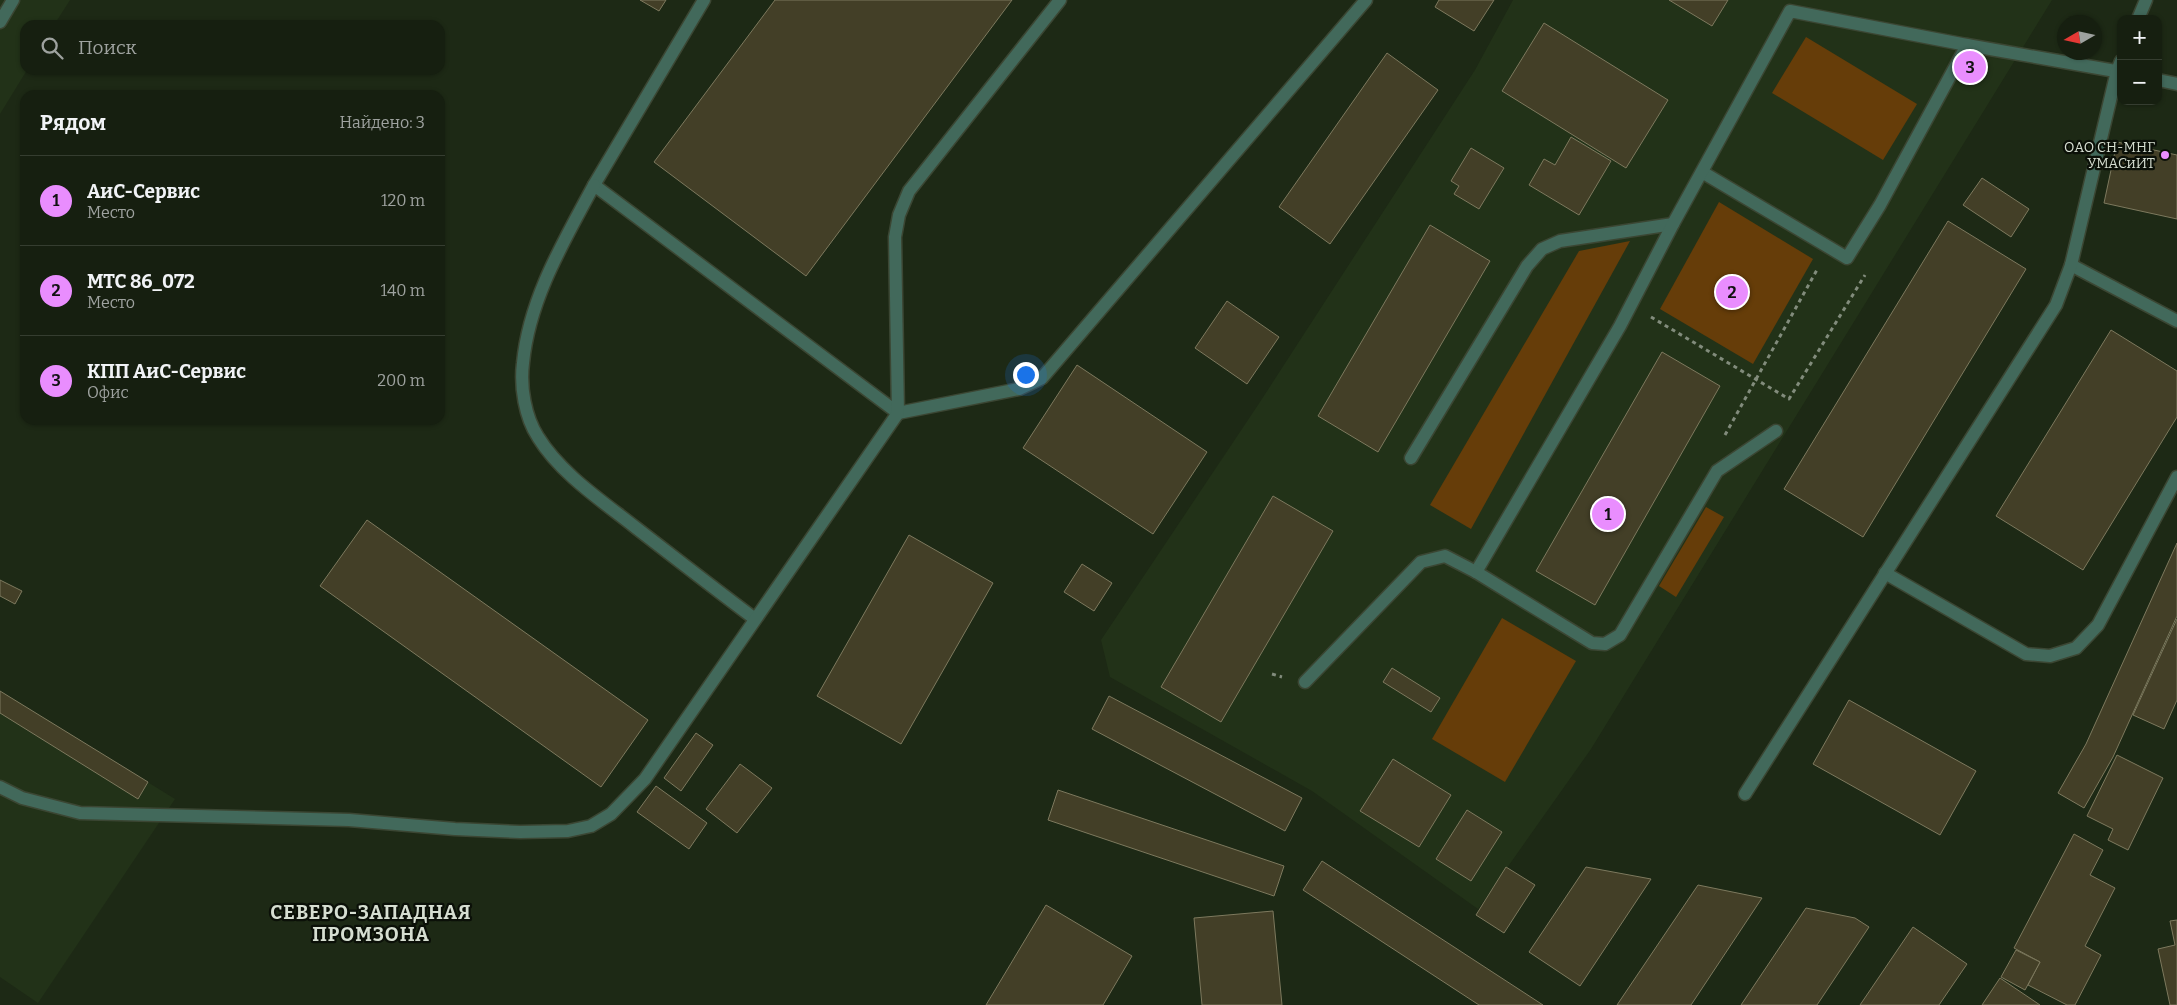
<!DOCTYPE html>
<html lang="ru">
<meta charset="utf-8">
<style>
:root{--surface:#161f10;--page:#232c1e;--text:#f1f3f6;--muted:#9ea29f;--line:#353d30;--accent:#e98dfe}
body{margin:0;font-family:Bitter,serif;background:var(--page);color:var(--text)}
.controls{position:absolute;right:15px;top:15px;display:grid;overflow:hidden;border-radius:10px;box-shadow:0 1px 4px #0004}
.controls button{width:45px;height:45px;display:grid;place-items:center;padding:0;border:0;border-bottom:1px solid var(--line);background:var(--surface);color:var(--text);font:25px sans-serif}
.compass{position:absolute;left:2057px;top:15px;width:45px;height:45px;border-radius:50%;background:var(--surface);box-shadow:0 1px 4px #0004;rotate:261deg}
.you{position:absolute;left:1025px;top:374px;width:18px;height:18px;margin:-12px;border:4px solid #fff;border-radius:50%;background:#1a73e8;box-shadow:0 0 0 8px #1a73e833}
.badge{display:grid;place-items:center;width:32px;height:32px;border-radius:50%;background:var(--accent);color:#111;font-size:16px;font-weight:700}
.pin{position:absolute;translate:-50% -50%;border:2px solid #fff;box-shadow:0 1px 5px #0006}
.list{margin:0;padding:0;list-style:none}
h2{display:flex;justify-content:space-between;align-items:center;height:65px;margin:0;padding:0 20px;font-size:21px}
h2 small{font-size:16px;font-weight:400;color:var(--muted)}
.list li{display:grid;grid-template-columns:32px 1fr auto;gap:15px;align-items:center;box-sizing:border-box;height:90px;padding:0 20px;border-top:1px solid var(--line)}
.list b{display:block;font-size:19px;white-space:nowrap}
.list p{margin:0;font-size:16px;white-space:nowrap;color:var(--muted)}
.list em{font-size:16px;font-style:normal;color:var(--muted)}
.icon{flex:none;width:28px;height:28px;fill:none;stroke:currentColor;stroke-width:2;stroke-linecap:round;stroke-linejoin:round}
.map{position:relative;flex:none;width:2177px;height:1005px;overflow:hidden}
.search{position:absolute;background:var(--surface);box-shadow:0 1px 4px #0004;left:20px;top:20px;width:425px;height:55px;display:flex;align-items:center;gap:12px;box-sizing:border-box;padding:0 18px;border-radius:15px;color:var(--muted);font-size:19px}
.panel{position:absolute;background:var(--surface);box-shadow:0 1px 4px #0004;left:20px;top:90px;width:425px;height:335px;border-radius:15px}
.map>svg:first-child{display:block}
</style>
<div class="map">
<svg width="2177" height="1005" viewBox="0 0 2177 1005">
<rect width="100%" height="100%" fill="#1d2915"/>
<g fill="#223218">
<path d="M0 0H70L54 25H25V70H27L0 114Z"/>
<path d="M1513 0H2052L1591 749 1478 909 1312 791 1110 677 1101 640 1258 405 1475 70Z"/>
<path d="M0 691 175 799 38 1003 0 977Z"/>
</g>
<g fill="#663d09">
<path d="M1806 37 1917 104 1883 160 1772 93Z"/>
<path d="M1719 202 1813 259 1753 364 1660 309Z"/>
<path d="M1630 241 1471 529 1430 505 1579 251Z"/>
<path d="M1706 507 1724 517 1676 597 1659 586Z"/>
<path d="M1502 618 1576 661 1505 782 1432 739Z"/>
</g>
<g fill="#433f27" stroke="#7d795e">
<path d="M640 0H666L659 11Z"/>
<path d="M775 0H1012L806 276 654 162Z"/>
<path d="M1439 0H1494L1474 31 1435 7Z"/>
<path d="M1669 0H1728L1712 26Z"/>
<path d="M1544 23 1668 100 1626 168 1502 91Z"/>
<path d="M1387 53 1438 90 1330 244 1279 207Z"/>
<path d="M1967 58 1979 65 1973 76 1961 70Z"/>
<path d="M1571 137 1611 161 1579 215 1529 185 1544 159 1555 165Z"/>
<path d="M2117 142 2177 155V219L2104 203Z"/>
<path d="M1471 148 1504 168 1479 209 1454 194 1459 186 1451 181Z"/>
<path d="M1982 178 2029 209 2011 237 1963 205Z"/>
<path d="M1948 221 2026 269 1863 537 1784 489Z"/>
<path d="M1430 225 1490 261 1378 452 1318 416Z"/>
<path d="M1725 281 1744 293 1739 302 1719 290Z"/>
<path d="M1227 301 1279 337 1247 384 1195 348Z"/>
<path d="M2111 330 2177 371V417L2083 570 1996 516Z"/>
<path d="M1662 352 1720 386 1595 605 1536 571Z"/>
<path d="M1077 365 1207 452 1153 534 1023 448Z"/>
<path d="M1273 496 1333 531 1221 722 1161 687Z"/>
<path d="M367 520 648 720 601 787 320 586Z"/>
<path d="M909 535 993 583 901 744 817 696Z"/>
<path d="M2177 543V616L2113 757 2084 808 2058 793 2086 744Z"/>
<path d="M1082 564 1112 583 1094 611 1064 592Z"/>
<path d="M0 580 22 591 15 604 0 596Z"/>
<path d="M2177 619V700L2164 729 2133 715Z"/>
<path d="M1392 668 1440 698 1431 712 1383 682Z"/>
<path d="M0 691 148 782 138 799 0 713Z"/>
<path d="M1109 696 1302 798 1285 831 1092 729Z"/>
<path d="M1849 700 1976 771 1940 835 1813 764Z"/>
<path d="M696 733 713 745 681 791 664 778Z"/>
<path d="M2117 755 2163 778 2128 850 2108 840 2113 829 2087 816Z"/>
<path d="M1393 759 1451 795 1419 847 1360 811Z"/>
<path d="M740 764 772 788 737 833 706 809Z"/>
<path d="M656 786 707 823 689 849 637 812Z"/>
<path d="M1058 790 1284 866 1274 896 1048 820Z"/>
<path d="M1467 810 1502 832 1471 881 1436 859Z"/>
<path d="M2074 834 2103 850 2090 875 2115 888 2085 946 2101 955 2075 1005H2067L2028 985 2040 962 2014 948Z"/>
<path d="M1322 861 1543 1005H1479L1303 890Z"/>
<path d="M1506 867 1535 885 1504 933 1476 915Z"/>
<path d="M1586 867 1651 879 1580 986 1529 952Z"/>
<path d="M1698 885 1762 898 1691 1005H1617Z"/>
<path d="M1046 905 1132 956 1103 1005H986Z"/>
<path d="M1806 908 1855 918 1869 927 1817 1005H1741Z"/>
<path d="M1273 911 1282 1005H1202L1194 918Z"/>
<path d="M2177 920V1005H2170L2158 949 2175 945 2170 921Z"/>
<path d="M1913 927 1967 964 1939 1005H1860Z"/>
<path d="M2016 950 2040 962 2025 990 2001 977Z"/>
<path d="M2000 978 2040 1005H1982Z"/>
</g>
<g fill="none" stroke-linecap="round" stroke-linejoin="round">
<defs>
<g id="minor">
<path d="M704 0 594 185 898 413 1019 389 1042 378 1366 0"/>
<path d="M2138 19 2146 0"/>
<path d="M0 22 13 0"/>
<path d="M2158 80 2177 84"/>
<path d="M1702 172 1847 258 1880 205 1967 45 2121 72"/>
<path d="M594 185C564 241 529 299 523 363 520 387 525 417 538 437 560 473 602 501 635 527 675 558 715 589 755 619"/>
<path d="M2071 265 2177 321"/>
<path d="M1411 458 1527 266 1542 249 1560 241 1673 224"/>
<path d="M1476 572 1620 326 1673 224 1790 11 1967 45"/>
<path d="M1885 573 2026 654 2050 656 2076 648 2098 625 2177 477"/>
<path d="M1305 682 1421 562 1445 556 1476 572 1592 643 1605 644 1620 635 1717 471 1776 431"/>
<path d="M0 787 22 798 80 813 349 820 455 829 520 832 568 831 591 826 611 814 645 779 898 413 895 237 899 215 909 191 1060 0"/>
<path d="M1745 794 2056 305 2071 265 2117 71 2121 61"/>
</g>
</defs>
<use href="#minor" stroke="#3b4633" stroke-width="15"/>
<g stroke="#828c7c" stroke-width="3" stroke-dasharray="4 4" stroke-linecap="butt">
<path d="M1651 317 1789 399 1865 275"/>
<path d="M1725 435 1818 268"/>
<path d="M1272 674 1282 677"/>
</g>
<use href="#minor" stroke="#42695b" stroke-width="12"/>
</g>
<circle fill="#e98dfe" stroke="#0b1008" stroke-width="2" cx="2165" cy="155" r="5"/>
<g text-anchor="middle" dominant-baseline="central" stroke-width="4.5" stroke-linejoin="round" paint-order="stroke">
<g font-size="14" fill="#d6ded1" stroke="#0b1008" text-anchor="end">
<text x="2155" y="147">ОАО СН-МНГ<tspan x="2155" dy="16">УМАСиИТ</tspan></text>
</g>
<g font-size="19" font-weight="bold" letter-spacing="1" fill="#d6ded1" stroke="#0b1008">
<text x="371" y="912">СЕВЕРО-ЗАПАДНАЯ<tspan x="371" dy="22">ПРОМЗОНА</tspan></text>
</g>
</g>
</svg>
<div class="controls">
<button>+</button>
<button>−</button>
</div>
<svg class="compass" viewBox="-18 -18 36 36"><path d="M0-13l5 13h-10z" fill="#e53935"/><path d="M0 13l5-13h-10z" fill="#9ea29f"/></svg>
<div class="you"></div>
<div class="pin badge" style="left:1608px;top:514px">1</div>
<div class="pin badge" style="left:1732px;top:292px">2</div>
<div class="pin badge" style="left:1970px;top:67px">3</div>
<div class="search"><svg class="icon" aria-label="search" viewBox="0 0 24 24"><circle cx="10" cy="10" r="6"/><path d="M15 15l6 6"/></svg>Поиск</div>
<section class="panel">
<h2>Рядом<small>Найдено: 3</small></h2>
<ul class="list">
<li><span class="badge">1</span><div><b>АиС-Сервис</b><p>Место</p></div><em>120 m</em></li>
<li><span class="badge">2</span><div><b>МТС 86_072</b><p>Место</p></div><em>140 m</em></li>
<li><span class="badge">3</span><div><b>КПП АиС-Сервис</b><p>Офис</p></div><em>200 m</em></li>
</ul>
</section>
</div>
